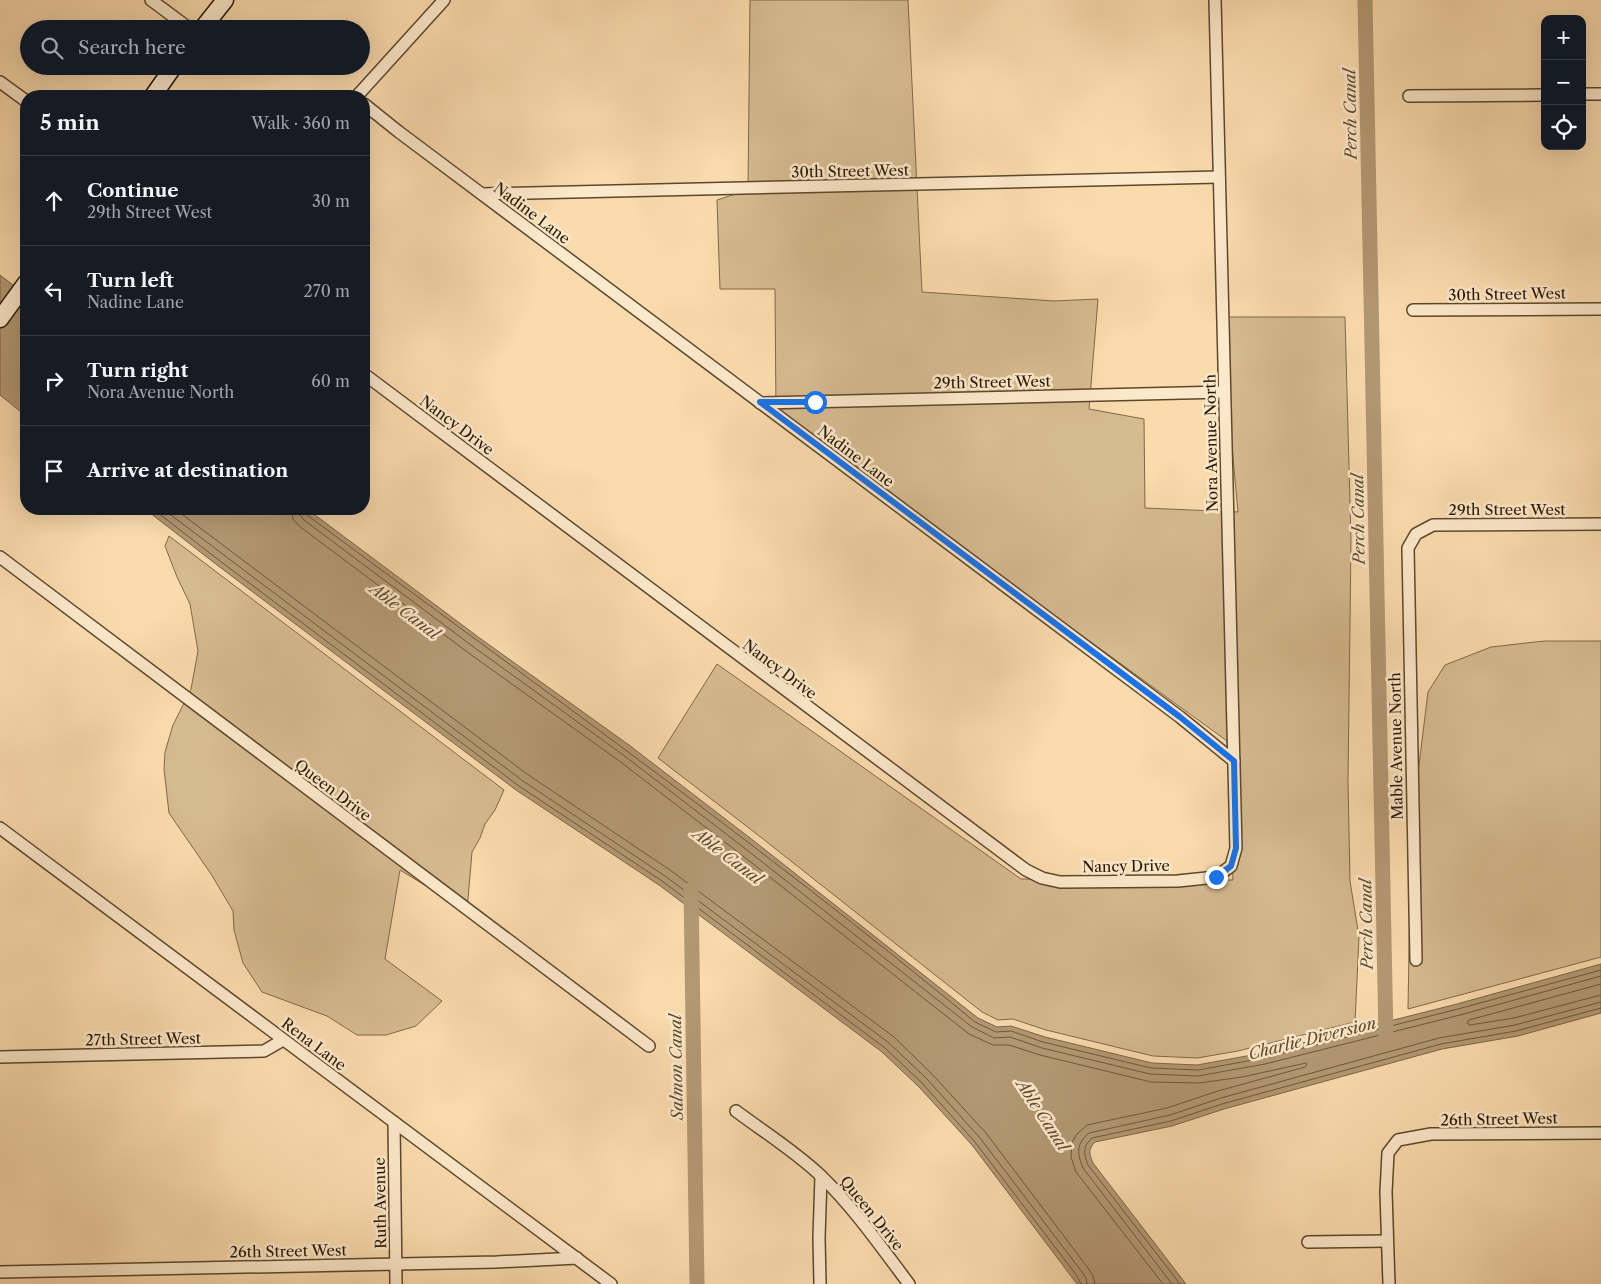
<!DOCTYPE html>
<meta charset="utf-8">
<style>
:root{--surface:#171b24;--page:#242831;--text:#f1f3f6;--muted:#9ea1a6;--line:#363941}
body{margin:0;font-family:"Libre Caslon Text",serif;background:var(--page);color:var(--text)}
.controls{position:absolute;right:15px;top:15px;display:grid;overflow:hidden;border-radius:10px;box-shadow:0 5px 20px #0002}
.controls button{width:45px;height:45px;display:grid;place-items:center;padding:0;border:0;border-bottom:1px solid var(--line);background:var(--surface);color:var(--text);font:25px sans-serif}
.stop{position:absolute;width:15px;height:15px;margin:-11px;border:4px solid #1a73e8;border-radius:50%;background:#fff}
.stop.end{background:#1a73e8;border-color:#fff;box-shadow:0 1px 5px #0008}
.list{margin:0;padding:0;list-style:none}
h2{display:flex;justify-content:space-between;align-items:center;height:65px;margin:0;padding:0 20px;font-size:21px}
h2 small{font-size:16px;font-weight:400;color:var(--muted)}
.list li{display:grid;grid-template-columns:32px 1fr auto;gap:15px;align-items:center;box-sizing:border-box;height:90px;padding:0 20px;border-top:1px solid var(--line)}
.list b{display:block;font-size:19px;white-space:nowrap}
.list p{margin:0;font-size:16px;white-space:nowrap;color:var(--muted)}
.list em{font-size:16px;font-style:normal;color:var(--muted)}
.icon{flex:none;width:28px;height:28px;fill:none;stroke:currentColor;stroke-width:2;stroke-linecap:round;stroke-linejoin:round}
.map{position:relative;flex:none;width:1601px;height:1284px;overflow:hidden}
.search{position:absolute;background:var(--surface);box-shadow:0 5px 20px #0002;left:20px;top:20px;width:350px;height:55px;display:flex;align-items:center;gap:12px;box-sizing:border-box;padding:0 18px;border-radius:28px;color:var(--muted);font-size:19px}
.panel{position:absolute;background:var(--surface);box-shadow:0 5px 20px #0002;left:20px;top:90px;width:350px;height:425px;border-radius:20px}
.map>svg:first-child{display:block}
</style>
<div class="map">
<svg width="1601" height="1284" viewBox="0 0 1601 1284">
<rect width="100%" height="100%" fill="#fadbae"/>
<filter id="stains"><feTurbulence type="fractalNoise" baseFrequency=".004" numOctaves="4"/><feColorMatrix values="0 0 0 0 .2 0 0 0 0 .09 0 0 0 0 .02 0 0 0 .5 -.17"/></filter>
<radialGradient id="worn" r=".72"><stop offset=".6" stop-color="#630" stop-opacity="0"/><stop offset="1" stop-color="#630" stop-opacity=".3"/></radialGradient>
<g fill="#d6ba90" stroke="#806848">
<path d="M750 0H908L922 292 1054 301 1098 299 1089 409 1144 419 1145 508 1238 512 1220 317H1345L1351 541 1348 782 1350 881 1359 937 1355 1022 1238 1051 1197 1058 1153 1056 1046 1030 1013 1019 998 1020 982 1012 758 835 658 758 717 664 1021 879 1233 880 1227 741 776 413 775 289H720L717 200 748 190Z"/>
<path d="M169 536 504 790 495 810 485 824 480 838 472 852 467 911 400 870 385 959 442 1001 416 1026 386 1035H357L327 1016 262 992 243 963 234 930 233 911 211 874 169 813 164 769 165 752 173 725 191 689 198 651 190 604 177 577 165 546Z"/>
<path d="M1544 641H1601V957L1408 1009 1410 891 1417 781 1428 692 1445 665 1491 647Z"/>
</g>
<g fill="#b39873" stroke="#7c6445">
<path d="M0 275 26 295V416L0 395Z"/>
<path d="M145 509H307L481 639 629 745 754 841 978 1018 997 1027 1011 1026 1045 1037 1152 1063 1197 1065 1263 1053 1457 1004 1601 964V1013L1518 1036 1442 1049 1224 1109 1172 1126 1095 1142C1088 1149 1089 1154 1093 1163L1186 1284H1077L972 1145 919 1087 882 1052 659 885 516 790 217 565Z"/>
</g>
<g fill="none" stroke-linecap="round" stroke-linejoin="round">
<g stroke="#6e583a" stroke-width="1">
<path d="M153 509 220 561 519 786 662 881 885 1048 922 1083 975 1142 1077 1276 1081 1284"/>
<path d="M163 509 523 781 665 876 889 1043 927 1079 980 1138 1082 1272 1086 1278 1087 1284"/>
<path d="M175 509 527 774 670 870 894 1037 932 1074 986 1133 1088 1268 1093 1276 1095 1284"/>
<path d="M291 509 293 519 299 526 470 654 618 760 743 856 969 1034 993 1045H1009L1040 1055 1151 1082 1199 1083 1242 1077 1306 1063 1307 1065 1305 1067 1218 1091 1167 1108 1087 1125 1076 1135 1072 1143 1071 1157 1076 1172 1163 1284"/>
<path d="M299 509 300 515 304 520 475 648 622 754 747 850 972 1027 994 1038 1010 1037 1042 1048 1150 1074 1198 1076 1265 1064 1460 1015 1601 976"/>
<path d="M305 509 307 515C532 682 760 844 975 1022L996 1032 1011 1031 1043 1042 1151 1068 1198 1070 1264 1058 1458 1009 1601 970"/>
<path d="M1601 984 1469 1020 1467 1023 1470 1025 1514 1018 1601 995"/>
<path d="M1172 1284 1083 1168C1077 1153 1076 1144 1089 1133L1170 1115 1221 1098 1439 1038 1515 1025 1601 1002"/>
<path d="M1180 1284 1088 1165C1084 1154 1082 1147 1092 1138L1171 1121 1222 1104 1441 1044 1516 1031 1601 1008"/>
</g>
<g stroke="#b39873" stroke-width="15">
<path d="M1365 0 1386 1037"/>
<path d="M691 890 697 1284"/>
</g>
<defs>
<g id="street">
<path d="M151 0 190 29"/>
<path d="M0 82 26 101"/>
<path d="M1582 94H1601"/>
<path d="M357 96 444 0"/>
<path d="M1409 96 1545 95"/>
<path d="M364 104 399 132 1180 717 1234 761"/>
<path d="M482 194 1219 177"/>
<path d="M1413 310 1601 309"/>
<path d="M364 374 1026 870 1042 878 1060 882 1178 881 1216 877 1231 866 1236 848 1215 0"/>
<path d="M760 403 1224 392"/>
<path d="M0 557 649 1046"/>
<path d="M0 828 611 1284"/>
<path d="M1416 960 1408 548 1416 534 1433 525 1601 524"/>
<path d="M0 1057 264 1051 283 1040"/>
<path d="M736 1111C764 1132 796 1152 821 1176 855 1209 881 1247 909 1284"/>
<path d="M394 1122 396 1284"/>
<path d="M1308 1242 1387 1241"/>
<path d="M0 1272 497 1262 577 1258"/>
<path d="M820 1284 819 1238 821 1176"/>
<path d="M1389 1284 1386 1192 1388 1153 1398 1140 1431 1134 1601 1133"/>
</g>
<g id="secondary">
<path d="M202 29 225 0"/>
<path d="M153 96 174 66"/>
<path d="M0 319 26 283"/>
</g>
</defs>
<use href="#street" stroke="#5d482c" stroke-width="14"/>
<use href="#secondary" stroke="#291700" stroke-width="19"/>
<use href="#street" stroke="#fce8ca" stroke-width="11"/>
<use href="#secondary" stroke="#fce8ca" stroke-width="16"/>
</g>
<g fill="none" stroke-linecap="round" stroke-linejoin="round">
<path stroke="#1a73e8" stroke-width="6" d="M815 402H760L1180 717 1234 761 1236 848 1231 866 1216 877"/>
</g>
<g text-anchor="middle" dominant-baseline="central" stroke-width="5" stroke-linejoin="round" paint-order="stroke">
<g font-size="15" fill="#291700" stroke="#fce8ca">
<text transform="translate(850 171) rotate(-1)">30th Street West</text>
<text transform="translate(532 213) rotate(37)">Nadine Lane</text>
<text transform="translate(1507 294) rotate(-1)">30th Street West</text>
<text transform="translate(992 382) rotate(-1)">29th Street West</text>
<text transform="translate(457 425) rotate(37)">Nancy Drive</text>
<text transform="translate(1211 443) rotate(-91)">Nora Avenue North</text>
<text transform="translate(856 456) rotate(37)">Nadine Lane</text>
<text x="1507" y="509">29th Street West</text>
<text transform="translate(780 669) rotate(37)">Nancy Drive</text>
<text transform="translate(1396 746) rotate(-91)">Mable Avenue North</text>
<text transform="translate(333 790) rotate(37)">Queen Drive</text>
<text transform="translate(1126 866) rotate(-1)">Nancy Drive</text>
<text transform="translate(143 1039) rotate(-1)">27th Street West</text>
<text transform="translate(314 1044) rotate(37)">Rena Lane</text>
<text transform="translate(1499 1119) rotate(-1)">26th Street West</text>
<text transform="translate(380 1203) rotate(-91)">Ruth Avenue</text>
<text transform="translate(872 1213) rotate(51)">Queen Drive</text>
<text transform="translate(288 1251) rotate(-1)">26th Street West</text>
</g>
<g font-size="16" font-style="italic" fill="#604b2e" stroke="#fce8ca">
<text transform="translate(1350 114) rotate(-91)">Perch Canal</text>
<text transform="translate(1358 519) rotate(-91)">Perch Canal</text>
<text transform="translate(405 611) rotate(37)">Able Canal</text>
<text transform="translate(728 856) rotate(37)">Able Canal</text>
<text transform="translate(1366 924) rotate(-91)">Perch Canal</text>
<text transform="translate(1312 1038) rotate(-14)">Charlie Diversion</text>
<text transform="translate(676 1067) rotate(-91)">Salmon Canal</text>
<text transform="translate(1043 1115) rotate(57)">Able Canal</text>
</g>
</g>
<rect width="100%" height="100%" filter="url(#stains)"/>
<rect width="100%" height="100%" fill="url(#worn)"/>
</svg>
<div class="controls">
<button>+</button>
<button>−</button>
<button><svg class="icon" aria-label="locate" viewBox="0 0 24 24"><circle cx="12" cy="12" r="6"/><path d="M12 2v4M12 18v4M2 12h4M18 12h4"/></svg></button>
</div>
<div class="stop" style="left:815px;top:402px"></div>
<div class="stop end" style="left:1216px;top:877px"></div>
<div class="search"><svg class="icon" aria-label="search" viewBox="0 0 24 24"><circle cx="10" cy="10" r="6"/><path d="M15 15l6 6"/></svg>Search here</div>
<section class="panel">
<h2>5 min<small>Walk · 360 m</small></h2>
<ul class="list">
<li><svg class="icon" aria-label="ahead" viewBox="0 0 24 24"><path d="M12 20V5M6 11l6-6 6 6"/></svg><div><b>Continue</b><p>29th Street West</p></div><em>30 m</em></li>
<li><svg class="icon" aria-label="left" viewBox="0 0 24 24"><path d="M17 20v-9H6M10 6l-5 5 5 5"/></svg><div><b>Turn left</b><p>Nadine Lane</p></div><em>270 m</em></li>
<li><svg class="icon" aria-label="right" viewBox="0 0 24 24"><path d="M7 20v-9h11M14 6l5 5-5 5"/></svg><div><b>Turn right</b><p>Nora Avenue North</p></div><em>60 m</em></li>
<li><svg class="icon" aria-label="arrive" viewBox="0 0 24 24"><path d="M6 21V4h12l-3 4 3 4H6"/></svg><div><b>Arrive at destination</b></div></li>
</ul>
</section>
</div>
